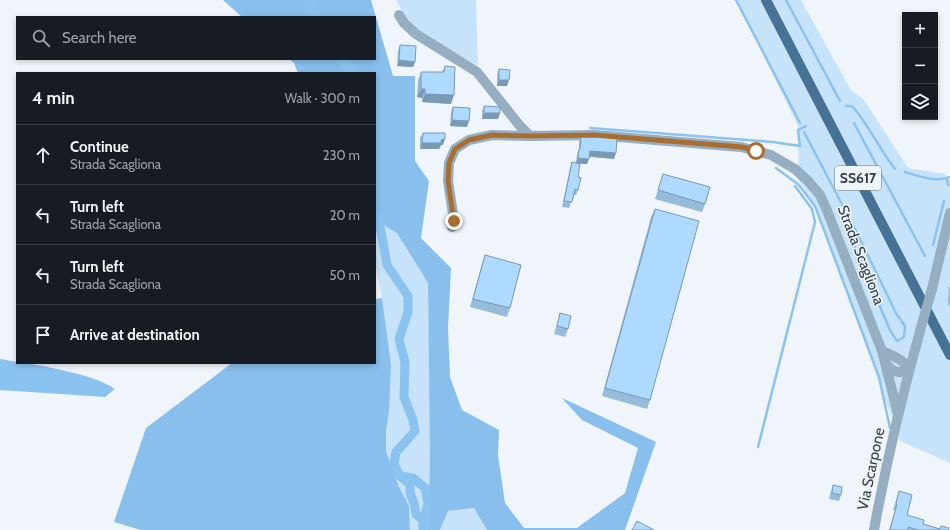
<!DOCTYPE html>
<meta charset="utf-8">
<style>
:root{--surface:#171b24;--page:#242831;--text:#f1f3f6;--muted:#9ea1a6;--line:#363941}
body{margin:0;font-family:Cabin,sans-serif;background:var(--page);color:var(--text)}
.controls{position:absolute;right:12px;top:12px;display:grid;overflow:hidden;border-radius:0px;box-shadow:0 2px 6px #0003}
.controls button{width:36px;height:36px;display:grid;place-items:center;padding:0;border:0;border-bottom:1px solid var(--line);background:var(--surface);color:var(--text);font:20px sans-serif}
.stop{position:absolute;width:12px;height:12px;margin:-9px;border:3px solid #a96d2f;border-radius:50%;background:#fff}
.stop.end{background:#a96d2f;border-color:#fff;box-shadow:0 1px 4px #0008}
.list{margin:0;padding:0;list-style:none}
h2{display:flex;justify-content:space-between;align-items:center;height:52px;margin:0;padding:0 16px;font-size:17px}
h2 small{font-size:13px;font-weight:400;color:var(--muted)}
.list li{display:grid;grid-template-columns:26px 1fr auto;gap:12px;align-items:center;box-sizing:border-box;height:60px;padding:0 16px;border-top:1px solid var(--line)}
.list b{display:block;font-size:15px;white-space:nowrap}
.list p{margin:0;font-size:13px;white-space:nowrap;color:var(--muted)}
.list em{font-size:13px;font-style:normal;color:var(--muted)}
.icon{flex:none;width:22px;height:22px;fill:none;stroke:currentColor;stroke-width:2;stroke-linecap:round;stroke-linejoin:round}
.map{position:relative;flex:none;width:950px;height:530px;overflow:hidden}
.search{position:absolute;background:var(--surface);box-shadow:0 2px 6px #0003;left:16px;top:16px;width:360px;height:44px;display:flex;align-items:center;gap:10px;box-sizing:border-box;padding:0 14px;border-radius:0px;color:var(--muted);font-size:15px}
.panel{position:absolute;background:var(--surface);box-shadow:0 2px 6px #0003;left:16px;top:72px;width:360px;height:292px;border-radius:0px}
.map>svg:first-child{display:block}
</style>
<div class="map">
<svg width="950" height="530" viewBox="0 0 950 530">
<rect width="100%" height="100%" fill="#eff5fa"/>
<g fill="#c7e3fa">
<path d="M396 0H476L478 66 425 35 408 22Z"/>
<path d="M737 0H801L851 90 864 100 908 168 945 174 950 181V463L900 441 816 206 799 181 798 126Z"/>
<path d="M375 220 397 233 428 283 430 469 427 530H410L409 506 399 487 386 451V431L389 411 384 325 382 298 375 262Z"/>
<path d="M474 508 487 530H440L448 511Z"/>
</g>
<g fill="#88bfec">
<path d="M223 0H371L393 76H415V161L429 181 421 238 451 268 448 328 450 377 462 410 499 430 498 455 505 503 524 528H577L625 493 638 448 582 420 562 398 656 442 625 530H487L474 508 448 511 440 530H427L430 469 428 283 397 233 375 220V73H298L294 63 289 59H375V17H242Z"/>
<path d="M382 298 391 365 389 411 386 431V451L399 487 409 506 410 530H141L114 522 146 428 232 363H375V299Z"/>
</g>
<path fill="#8bc3f0" d="M0 359 17 362V363C30 363 44 366 57 369 77 374 97 377 115 389L105 397 0 390Z"/>
<g fill="none" stroke-linecap="round" stroke-linejoin="round">
<g stroke="#8bc3f0" stroke-width="2.5">
<path d="M736 0 800 123"/>
<path d="M786 0 840 101"/>
<path d="M846 106H852C869 125 879 149 895 169"/>
<path d="M854 123 925 256"/>
<path d="M590 128 773 142 800 146 798 130 806 126"/>
<path d="M804 132 856 231 896 313 905 326 904 337 897 341 890 330 848 231"/>
<path d="M776 168 799 185 815 206 879 377 890 428"/>
<path d="M905 172C920 176 936 183 950 177"/>
<path d="M947 178 948 185"/>
<path d="M933 245 944 201"/>
<path d="M950 288 949 301 950 305"/>
<path d="M758 447 815 222 812 209 795 186"/>
</g>
<g stroke="#8bc3f0" stroke-width="9">
<path d="M308 0 316 17"/>
<path d="M341 59 353 73"/>
<path d="M375 215 379 220 387 265 408 296V312L399 339 405 362 404 397 413 420 415 431 396 452 394 464 400 476 413 478 425 488 428 504 423 520V530"/>
<path d="M401 477 410 484V493L414 503 416 514 423 520"/>
</g>
<g stroke="#96aec2" stroke-width="10">
<path d="M399 15 404 23 416 34 477 72 520 126 530 136"/>
<path d="M452 227 453 221V214L448 181 449 163 455 149 469 140 492 135 530 136 594 135 741 147 771 155 795 169 808 181 820 195 826 208 882 351 898 414"/>
<path d="M932 289 950 213"/>
<path d="M882 351C893 356 903 359 909 369"/>
<path d="M886 363C892 372 899 375 909 369"/>
<path d="M874 530C886 463 902 396 920 331"/>
</g>
<path stroke="#467295" stroke-width="10" d="M766 0 950 355"/>
<path stroke="#96aec2" stroke-width="10" d="M920 331 932 289"/>
</g>
<g fill="#96bbdb">
<path d="M400 45 415 62 413 67 397 66 398 51Z"/>
<path d="M445 66 451 104 422 102V98L417 97 418 80 421 72H442Z"/>
<path d="M499 69 507 86H497V75Z"/>
<path d="M484 106 498 119H482V111Z"/>
<path d="M453 107 467 127 450 126 451 112Z"/>
<path d="M423 133 443 145H441L439 149H420V138Z"/>
<path d="M581 136 614 159 589 157 587 164H579L578 177V190L576 195H574L569 208 562 207 570 168 572 162 576 163 577 154 579 149V142Z"/>
<path d="M663 174 705 204 702 212 655 199Z"/>
<path d="M655 209 650 400 647 409 602 396 651 217Z"/>
<path d="M485 255 510 308 507 317 470 307 482 264Z"/>
<path d="M560 313 568 329 565 337 554 334Z"/>
<path d="M833 485 841 495 839 501 829 499 831 491Z"/>
<path d="M899 491 907 515 923 524 940 529 948 530H889L895 510H893Z"/>
</g>
<g fill="#7a99b2">
<path d="M399 60 415 62 413 67 397 66Z"/>
<path d="M499 80H509L507 86H497Z"/>
<path d="M421 89H425L422 98 417 97Z"/>
<path d="M425 94 454 95 451 104 422 102Z"/>
<path d="M484 113H500L498 119H482Z"/>
<path d="M452 120 469 121 467 127 450 126Z"/>
<path d="M445 139 443 145H441L439 149H420L422 143Z"/>
<path d="M590 151 616 153 614 159 588 156Z"/>
<path d="M578 158 589 159 587 164 576 163Z"/>
</g>
<g fill="#aedaff" stroke="#7a99b2">
<path d="M400 45 416 46 415 62 399 60Z"/>
<path d="M445 66 455 67 454 95 425 94V89H421V72H444Z"/>
<path d="M499 69 510 70 509 80H499Z"/>
<path d="M484 106 500 107V113H484Z"/>
<path d="M453 107 470 108 469 121 452 120Z"/>
<path d="M423 133H445V139L441 140V143H422Z"/>
<path d="M581 136 617 138 616 153 590 151 589 159 578 158 579 149H580Z"/>
<path d="M572 162 580 164 578 177 581 178 578 190 575 189 572 202 564 201Z"/>
<path d="M663 174 710 187 705 204 658 190Z"/>
<path d="M655 209 699 221 650 400 605 388Z"/>
<path d="M485 255 521 265 510 308 473 299Z"/>
<path d="M560 313 571 316 568 329 557 326Z"/>
<path d="M833 485 842 487 841 495 832 493Z"/>
<path d="M899 491 912 495 907 515 924 520 923 524 940 529 941 526 949 528 948 530H918L908 527V530H890L897 504 896 503Z"/>
<path d="M637 521 654 530H632Z"/>
</g>
<g fill="none" stroke-linecap="round" stroke-linejoin="round">
<path stroke="#a96d2f" stroke-width="5" d="M454 221 448 181 449 163 455 149 469 140 492 135 530 136 594 135 742 147 756 151"/>
</g>
<g text-anchor="middle" dominant-baseline="central" stroke-width="3" stroke-linejoin="round" paint-order="stroke">
<rect fill="#eff5fa" stroke="#6b757d" stroke-width="1" x="835" y="166" width="46" height="24" rx="3"/>
<g font-size="14" font-weight="bold" fill="#323e48">
<text x="858" y="178">SS617</text>
</g>
<g font-size="15" fill="#323e48" stroke="#eff5fa">
<text transform="translate(861 255) rotate(69)">Strada Scagliona</text>
<text transform="translate(871 469) rotate(-78)">Via Scarpone</text>
</g>
</g>
</svg>
<div class="controls">
<button>+</button>
<button>−</button>
<button><svg class="icon" aria-label="layers" viewBox="0 0 24 24"><path d="M12 4l9 5-9 5-9-5zM3 14l9 5 9-5"/></svg></button>
</div>
<div class="stop" style="left:756px;top:151px"></div>
<div class="stop end" style="left:454px;top:221px"></div>
<div class="search"><svg class="icon" aria-label="search" viewBox="0 0 24 24"><circle cx="10" cy="10" r="6"/><path d="M15 15l6 6"/></svg>Search here</div>
<section class="panel">
<h2>4 min<small>Walk · 300 m</small></h2>
<ul class="list">
<li><svg class="icon" aria-label="ahead" viewBox="0 0 24 24"><path d="M12 20V5M6 11l6-6 6 6"/></svg><div><b>Continue</b><p>Strada Scagliona</p></div><em>230 m</em></li>
<li><svg class="icon" aria-label="left" viewBox="0 0 24 24"><path d="M17 20v-9H6M10 6l-5 5 5 5"/></svg><div><b>Turn left</b><p>Strada Scagliona</p></div><em>20 m</em></li>
<li><svg class="icon" aria-label="left" viewBox="0 0 24 24"><path d="M17 20v-9H6M10 6l-5 5 5 5"/></svg><div><b>Turn left</b><p>Strada Scagliona</p></div><em>50 m</em></li>
<li><svg class="icon" aria-label="arrive" viewBox="0 0 24 24"><path d="M6 21V4h12l-3 4 3 4H6"/></svg><div><b>Arrive at destination</b></div></li>
</ul>
</section>
</div>
